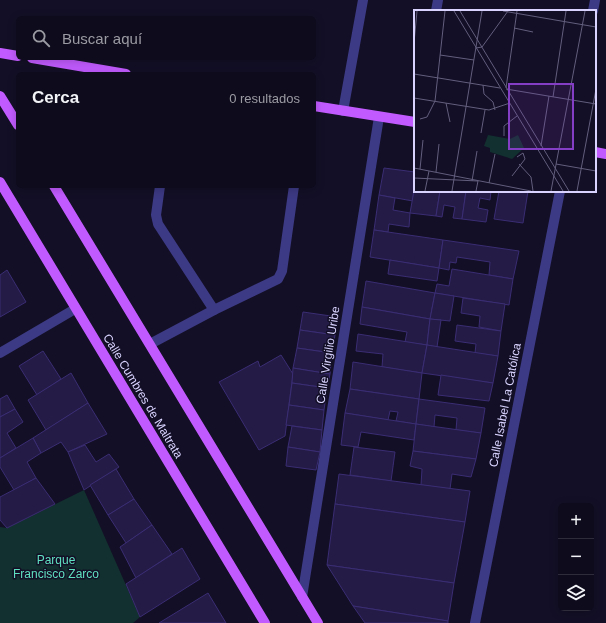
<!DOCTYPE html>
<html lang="es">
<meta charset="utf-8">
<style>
:root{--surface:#0e0b1c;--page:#171425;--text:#f1f3f6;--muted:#9b9ba3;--line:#2e2b3b}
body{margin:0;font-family:Helvetica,sans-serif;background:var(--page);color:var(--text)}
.controls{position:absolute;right:12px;bottom:12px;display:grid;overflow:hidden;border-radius:6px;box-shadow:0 2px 10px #0003}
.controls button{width:36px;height:36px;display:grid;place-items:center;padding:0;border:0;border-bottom:1px solid var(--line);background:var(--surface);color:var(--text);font:20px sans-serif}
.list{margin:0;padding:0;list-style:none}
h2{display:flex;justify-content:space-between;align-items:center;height:52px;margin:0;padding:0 16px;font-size:17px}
h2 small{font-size:13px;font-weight:400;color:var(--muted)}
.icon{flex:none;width:22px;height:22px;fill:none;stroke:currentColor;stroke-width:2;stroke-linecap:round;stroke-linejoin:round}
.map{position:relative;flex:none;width:606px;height:623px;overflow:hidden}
.search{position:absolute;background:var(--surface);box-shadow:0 2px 10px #0003;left:16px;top:16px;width:300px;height:44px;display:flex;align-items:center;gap:10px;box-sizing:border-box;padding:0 14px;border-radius:6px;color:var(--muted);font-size:15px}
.panel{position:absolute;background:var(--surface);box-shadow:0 2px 10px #0003;left:16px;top:72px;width:300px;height:116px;border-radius:6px}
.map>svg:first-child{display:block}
</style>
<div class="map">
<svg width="606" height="623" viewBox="0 0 606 623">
<rect width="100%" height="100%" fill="#130f26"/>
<path fill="#12302f" d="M84 490 140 617 133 623H0V527L7 528Z"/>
<g fill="#241b47" stroke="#3b2d73">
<path d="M384 168 415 172 413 201 379 195Z"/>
<path d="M415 185V191H440L436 216 410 213Z"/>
<path d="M440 191H466L462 219 453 218 455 207 444 205 442 217 436 216Z"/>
<path d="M466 191H491L490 200 480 198 478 208 488 210 486 222 462 219Z"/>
<path d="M499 191H528L523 223 494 219Z"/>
<path d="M379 195 395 198 393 210 410 213 409 227 389 224 388 232 374 230Z"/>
<path d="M374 230 443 240 439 268 370 257Z"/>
<path d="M443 240 519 251 513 279 489 275 490 262 457 257 456 263 450 262 449 270 439 268Z"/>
<path d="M390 260 439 268 437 281 388 274Z"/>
<path d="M452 269 513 279 509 305 435 293 437 284 449 286Z"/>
<path d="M7 270 26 302 0 317V275Z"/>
<path d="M366 281 435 293 430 319 362 307Z"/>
<path d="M435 293 454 296 450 321 430 319Z"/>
<path d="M463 298 505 304 501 331 479 327 480 316 461 313Z"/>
<path d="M362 307 430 319 427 345 405 342 407 332 360 324Z"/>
<path d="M303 312 338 317 335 335 300 330Z"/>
<path d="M430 319 441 320 437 347 427 345Z"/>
<path d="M457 325 501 331 498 356 475 353 476 344 455 341Z"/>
<path d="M300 330 335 335 332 353 297 348Z"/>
<path d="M358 334 427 345 422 373 382 367 383 354 356 351Z"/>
<path d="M427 345 498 356 493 383 422 373Z"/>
<path d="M297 348 332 353 330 374 293 368Z"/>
<path d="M43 351 61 379 37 395 19 366Z"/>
<path d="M281 355 293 374 285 436 259 450 219 382 258 361 260 367Z"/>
<path d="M353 362 422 373 419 399 350 389Z"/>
<path d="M293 368 330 374 327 388 292 383Z"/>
<path d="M71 373 88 403 46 430 28 400Z"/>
<path d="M441 375 493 383 489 401 438 395Z"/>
<path d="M292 383 327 388 324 410 289 405Z"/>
<path d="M350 389 419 399 416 424 396 421 398 412 390 411 388 420 345 413Z"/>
<path d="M7 395 15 409 0 417V399Z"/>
<path d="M419 399 485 408 481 433 456 430 457 418 435 415 434 427 416 424Z"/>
<path d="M88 403 107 434 68 452 61 442 41 453 33 438Z"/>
<path d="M289 405 324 410 322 430 286 425Z"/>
<path d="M15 409 23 422 7 433 16 448 0 458V417Z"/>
<path d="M345 413 416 424 414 440 361 432 358 447 341 445Z"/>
<path d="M416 424 481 433 476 459 413 451Z"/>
<path d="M292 426 322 430 320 452 288 447Z"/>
<path d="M33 438 41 453 27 462 36 478 14 490 0 467V458Z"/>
<path d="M85 445 96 462 109 454 119 467 84 490 68 452Z"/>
<path d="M288 447 320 452 316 470 286 466Z"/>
<path d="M354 447 395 452 391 481 350 475Z"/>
<path d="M413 451 476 459 471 477 452 474 450 489 421 485 422 469 410 466Z"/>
<path d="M116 469 134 499 108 515 90 485Z"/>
<path d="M339 474 470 491 465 522 335 504Z"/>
<path d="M36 478 55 504 7 528 0 520V497Z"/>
<path d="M134 499 152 525 126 543 108 515Z"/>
<path d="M335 504 465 522 454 583 327 565Z"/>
<path d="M152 525 172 554 136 578 120 547Z"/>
<path d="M182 548 200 579 140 617 126 584Z"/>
<path d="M327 565 454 583 448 621 353 606Z"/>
<path d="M208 593 226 623H159Z"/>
<path d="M353 606 448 621V623H365Z"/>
</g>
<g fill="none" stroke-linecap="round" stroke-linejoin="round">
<g stroke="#3d3a85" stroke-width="10">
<path d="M436 11 438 0"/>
<path d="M593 11 595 0"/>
<path d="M343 111 363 0"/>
<path d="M160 186 156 215 158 224 214 310"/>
<path d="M150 344 214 310 278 279 282 271 294 186"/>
<path d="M0 353 75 309"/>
<path d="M302 597 379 117"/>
<path d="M475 623 560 191"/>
</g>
<g stroke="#c25bff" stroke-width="10">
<path d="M0 53 18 56"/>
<path d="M32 58 126 74"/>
<path d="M0 96 18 125"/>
<path d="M314 106 415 122"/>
<path d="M595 152 606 154"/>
<path d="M0 182 265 623"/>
<path d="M54 186 318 623"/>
</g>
</g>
<g text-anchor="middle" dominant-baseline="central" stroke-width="3" stroke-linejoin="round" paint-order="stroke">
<g font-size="12" fill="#d9d4ff" stroke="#130f26">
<text transform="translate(328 355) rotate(-81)">Calle Virgilio Uribe</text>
<text transform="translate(143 396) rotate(59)">Calle Cumbres de Maltrata</text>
<text transform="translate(505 405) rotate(-79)">Calle Isabel La Católica</text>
</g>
<g font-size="12" fill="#5fe0c0" stroke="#130f26">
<text x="56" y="560">Parque<tspan x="56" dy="14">Francisco Zarco</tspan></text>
</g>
</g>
<g transform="translate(414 10)">
<rect width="182" height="182" fill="#130f26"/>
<path d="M74 125 96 129 104 125 110 138 98 149 76 142V138L70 136Z" fill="#12302f"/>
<path fill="none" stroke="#625e7d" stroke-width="1" d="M40 1 149 181M46 1 155 181M89 1 182 17M100 18 119 22M0 33 3 1M62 38 68 37 94 1M26 45 60 50M0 64 86 78M69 75 70 84 79 92 81 100M92 78 103 1M92 79 182 94M139 87 152 1M0 88 75 100 96 93M32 93 36 112M6 109 13 107 21 91 31 1M67 123 71 100M90 126V116L103 106M127 136 135 86M105 154 117 167 119 181M142 154 182 161M0 158 117 181M6 159 9 130M22 162 25 134M98 166 111 149 109 143 103 147M0 168 64 171 62 181M58 171 63 141M75 173 81 144M11 181 15 161M38 181 68 1M137 181 171 1M163 181 182 79"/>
<path fill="#843dc5" fill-opacity="0.15" stroke="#843dc5" stroke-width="2" d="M95 74H159V139H95Z"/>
<rect width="182" height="182" fill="none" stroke="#d9d4ff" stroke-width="2"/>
</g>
</svg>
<div class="controls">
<button>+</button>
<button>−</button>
<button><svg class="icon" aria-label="layers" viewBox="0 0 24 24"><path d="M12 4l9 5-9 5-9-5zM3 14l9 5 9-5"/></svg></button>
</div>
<div class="search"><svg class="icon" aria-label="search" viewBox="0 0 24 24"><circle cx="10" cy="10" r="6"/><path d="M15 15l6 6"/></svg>Buscar aquí</div>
<section class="panel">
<h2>Cerca<small>0 resultados</small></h2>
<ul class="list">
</ul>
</section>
</div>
